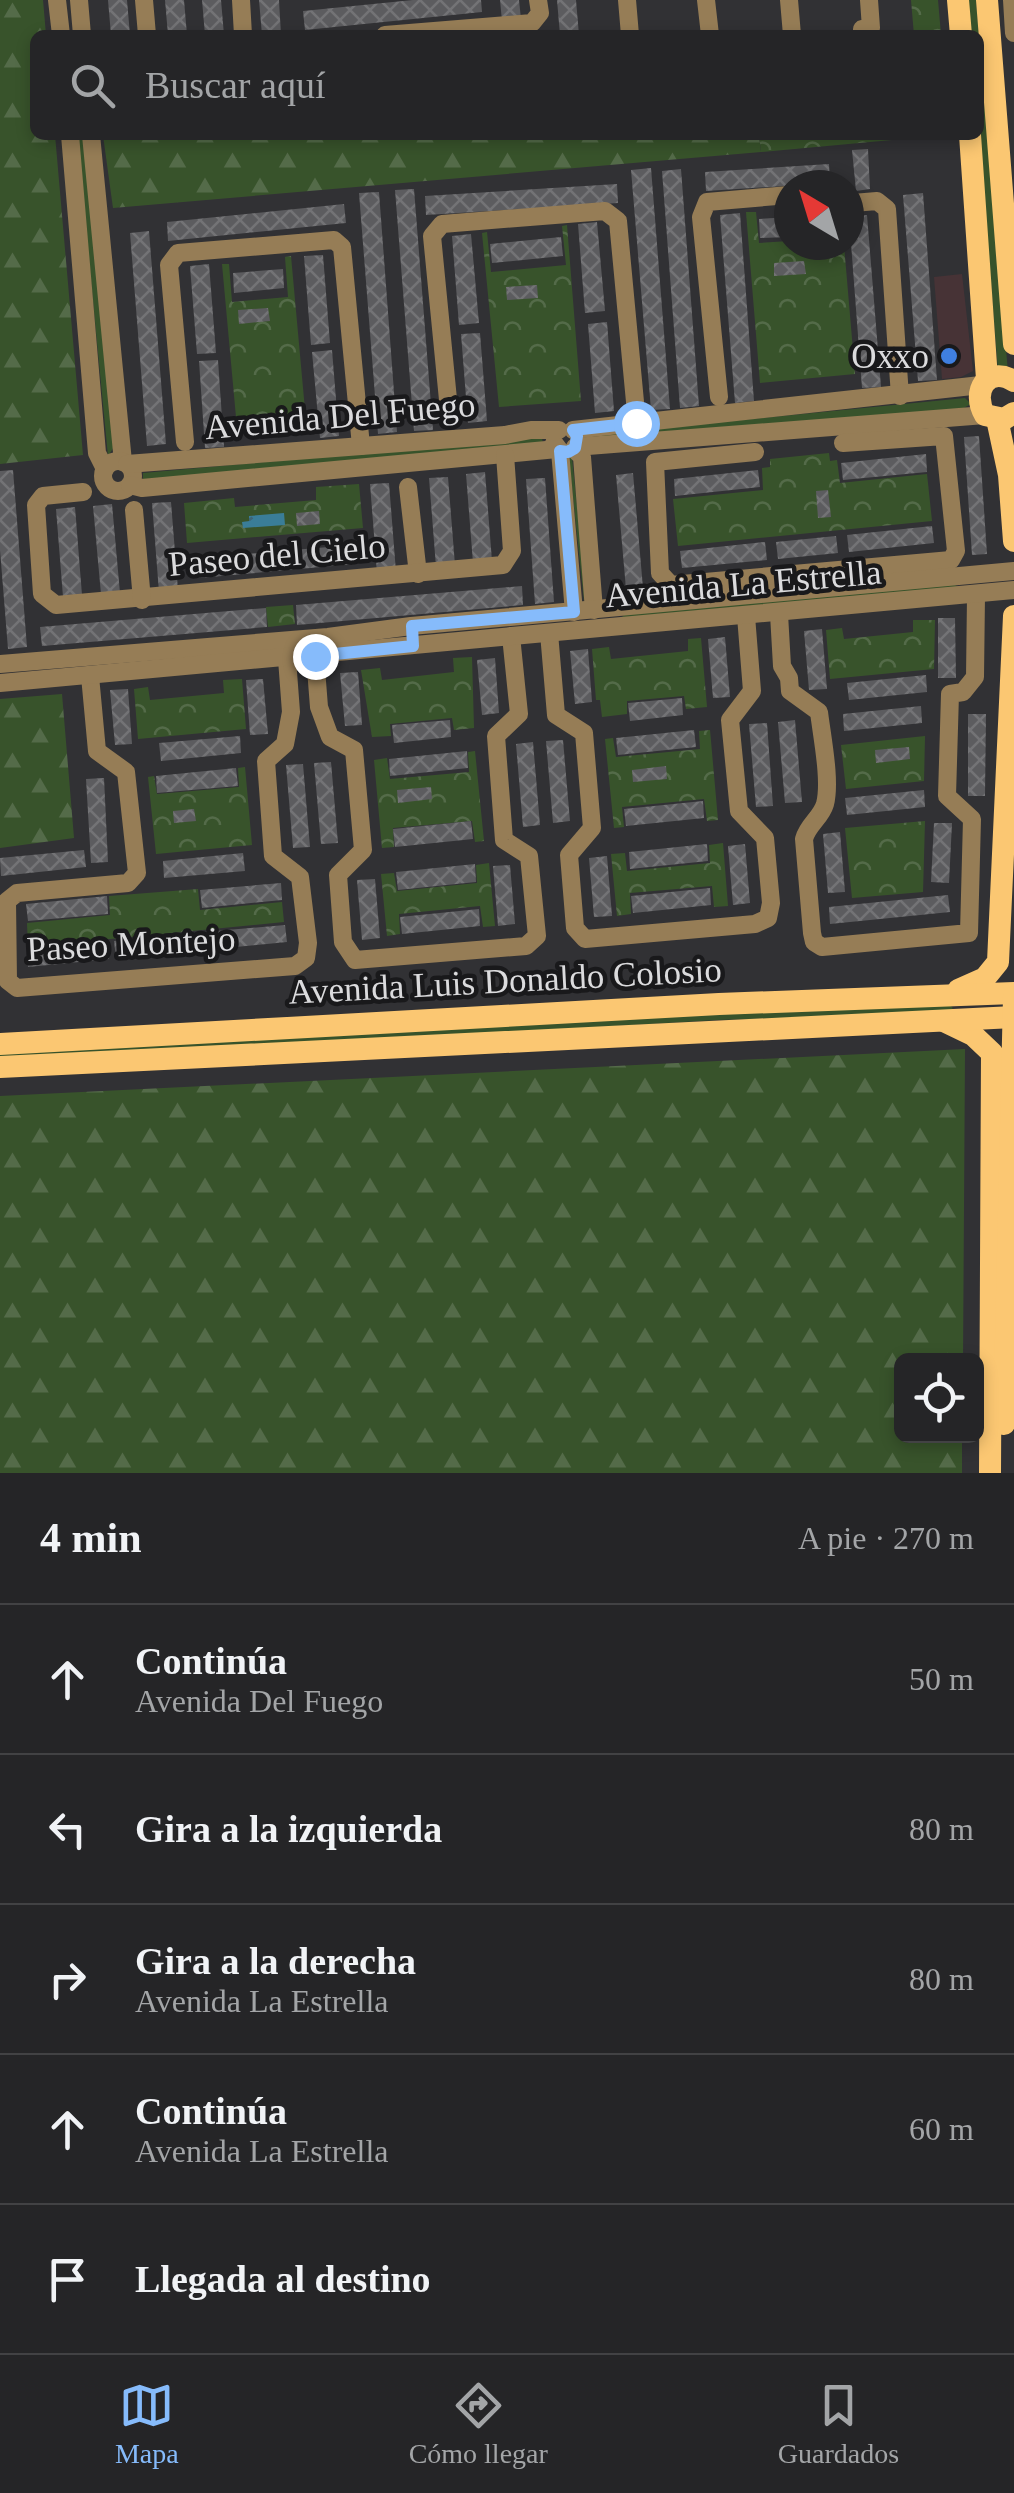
<!DOCTYPE html>
<html lang="es">
<meta charset="utf-8">
<style>
:root{--surface:#252527;--page:#313133;--text:#f1f3f6;--muted:#a3a5a7;--line:#424244;--accent:#86bbfb}
body{margin:0;font-family:"Times New Roman",serif;background:var(--page);color:var(--text)}
.controls{position:absolute;right:30px;bottom:30px;display:grid;overflow:hidden;border-radius:15px;box-shadow:0 5px 15px #0003}
.controls button{width:90px;height:90px;display:grid;place-items:center;padding:0;border:0;border-bottom:2px solid var(--line);background:var(--surface);color:var(--text);font:50px sans-serif}
.compass{position:absolute;left:774px;top:170px;width:90px;height:90px;border-radius:50%;background:var(--surface);box-shadow:0 5px 15px #0003;rotate:322deg}
.stop{position:absolute;width:30px;height:30px;margin:-22px;border:8px solid #86bbfb;border-radius:50%;background:#fff}
.stop.end{background:#86bbfb;border-color:#fff;box-shadow:0 2px 10px #0008}
.list{margin:0;padding:0;list-style:none}
h2{display:flex;justify-content:space-between;align-items:center;height:130px;margin:0;padding:0 40px;font-size:42px}
h2 small{font-size:32px;font-weight:400;color:var(--muted)}
.list li{display:grid;grid-template-columns:65px 1fr auto;gap:30px;align-items:center;box-sizing:border-box;height:150px;padding:0 40px;border-top:2px solid var(--line)}
.list b{display:block;font-size:38px;white-space:nowrap}
.list p{margin:0;font-size:32px;white-space:nowrap;color:var(--muted)}
.list em{font-size:32px;font-style:normal;color:var(--muted)}
.icon{flex:none;width:55px;height:55px;fill:none;stroke:currentColor;stroke-width:2;stroke-linecap:round;stroke-linejoin:round}
.map{position:relative;flex:none;width:1014px;height:1473px;overflow:hidden}
.search{position:absolute;background:var(--surface);box-shadow:0 5px 15px #0003;left:30px;right:30px;top:30px;height:110px;display:flex;align-items:center;gap:25px;box-sizing:border-box;padding:0 35px;border-radius:15px;color:var(--muted);font-size:38px}
.sheet{height:880px;background:var(--surface)}
nav{display:flex;justify-content:space-around;align-items:center;box-sizing:border-box;height:140px;border-top:2px solid var(--line);background:var(--surface);font-size:28px;color:var(--muted)}
nav a{display:grid;justify-items:center;gap:5px}
nav .on{color:var(--accent)}
.map>svg:first-child{display:block}
</style>
<div class="map">
<svg width="1014" height="1473" viewBox="0 0 1014 1473">
<defs>
<pattern id="forest-firs" width="22" height="20" patternUnits="userSpaceOnUse" patternTransform="scale(2.5)"><rect width="22" height="20" fill="#38532b"/><path d="M5 1l3.5 6h-7zM16 11l3.5 6h-7z" fill="#546b49"/></pattern>
<pattern id="park-crowns" width="20" height="18" patternUnits="userSpaceOnUse" patternTransform="scale(2.5)"><rect width="20" height="18" fill="#38532b"/><path d="M2 6a3 3 0 1 1 6 0M12 15a3 3 0 1 1 6 0" fill="none" stroke="#546b49"/></pattern>
<pattern id="water-ripples" width="26" height="14" patternUnits="userSpaceOnUse" patternTransform="scale(2.5)"><rect width="26" height="14" fill="#3a7d98"/><path d="M2 4q2-2 4 0t4 0M15 11q2-2 4 0t4 0" fill="none" stroke="#3d6576"/></pattern>
<pattern id="building-cross-hatch" width="8" height="8" patternUnits="userSpaceOnUse" patternTransform="scale(2.5)"><rect width="8" height="8" fill="#5c5c5f"/><path d="M0 0l8 8M0 8l8-8" fill="none" stroke="#737376"/></pattern>
</defs>
<rect width="100%" height="100%" fill="#313134"/>
<path fill="#473336" d="M962 274 973 371 961 377 942 379 934 277Z"/>
<g fill="#38532b">
<path d="M968 0H976L1008 372 998 371 979 135V35H970Z"/>
<path d="M77 135H86L114 447 108 456Z"/>
<path d="M965 398 971 404 962 409 594 437 598 434Z"/>
<path d="M542 437 543 445 143 481V473Z"/>
<path d="M572 457 586 597 584 601 569 459Z"/>
<path d="M954 584 958 587 626 620 622 617 626 613Z"/>
<path d="M948 1003 953 1008 948 1013 718 1020 0 1062V1053L371 1030Z"/>
</g>
<g fill="url(#forest-firs)">
<path d="M0 0H43L46 35H35V135H55L83 455 0 464Z"/>
<path d="M103 135H759L761 152 113 208Z"/>
<path d="M62 694 74 838 0 848V699Z"/>
<path d="M965 1049 963 1360H902V1436H962V1473H0V1096Z"/>
</g>
<g fill="url(#park-crowns)">
<path d="M911 0H938L941 35H914Z"/>
<path d="M759 135H946L761 152Z"/>
<path d="M746 212H756L759 243 789 241V245H844L855 374 760 383Z"/>
<path d="M567 225 581 401 499 407 482 233 487 232 491 272 566 265 562 226Z"/>
<path d="M291 256 306 421 237 428 222 264H229L232 302 288 297 285 257Z"/>
<path d="M829 453 830 461 837 460 840 483 927 474 932 521 678 546 673 499 763 490 762 468 770 467V459Z"/>
<path d="M359 484 363 528 187 543 184 503 234 498 235 507 316 500V487Z"/>
<path d="M293 605 295 624 268 627 266 607Z"/>
<path d="M913 620H935L934 669 830 679 826 630 842 628 844 639 913 632Z"/>
<path d="M701 638 707 707 686 709 684 696 627 701V714L602 717 600 700H596L592 649 609 647 611 659 688 651V639Z"/>
<path d="M472 657 474 728 454 730 452 718 390 724 391 736 372 737 361 670 380 668 382 680 454 672 453 658Z"/>
<path d="M242 679 246 729 138 739 134 689 148 687 150 700 224 693 223 680Z"/>
<path d="M710 730 718 820 707 821 704 799 622 807 624 827 614 828 605 739 613 738 616 757 700 749 699 731Z"/>
<path d="M925 736 924 781 846 789 841 745Z"/>
<path d="M475 751 484 841 475 842 472 821 393 828 394 847 382 848 374 760 387 758 390 779 469 772 468 752Z"/>
<path d="M245 767 252 845 156 854 148 777 154 776 157 794 239 787 238 768Z"/>
<path d="M925 821 923 892 852 898 845 828Z"/>
<path d="M723 843 728 906 714 907 712 886 630 893 631 914 617 916 611 854 625 853 627 871 710 863 709 845Z"/>
<path d="M489 863 495 926 483 927 480 906 399 914 400 934 387 936 381 874 394 873 397 891 477 883 476 865Z"/>
<path d="M198 889 200 910 282 902 284 922 28 947 27 923 110 915 109 896Z"/>
</g>
<path fill="url(#water-ripples)" d="M284 513 285 525 243 528 242 522 249 521V516Z"/>
<g fill="url(#building-cross-hatch)">
<path d="M108 0H127L130 35H111Z"/>
<path d="M165 0H184L187 35H168Z"/>
<path d="M202 0H221L224 35H205Z"/>
<path d="M259 0H279L281 35H262Z"/>
<path d="M413 0H481L482 12 305 30 303 11Z"/>
<path d="M500 0H519L521 19 502 21Z"/>
<path d="M557 0H576L579 35H560Z"/>
<path d="M868 149 870 189 856 191 852 150Z"/>
<path d="M829 164 830 183 706 191 705 172Z"/>
<path d="M651 168 670 409 651 410 631 170Z"/>
<path d="M681 169 699 406 680 408 662 171Z"/>
<path d="M617 184 618 203 426 215 425 196Z"/>
<path d="M414 189 433 430 414 431 395 190Z"/>
<path d="M379 192 397 432 378 434 359 193Z"/>
<path d="M923 193 937 380 918 381 903 195Z"/>
<path d="M344 204 346 223 168 241 167 222Z"/>
<path d="M740 213 754 401 735 403 720 215Z"/>
<path d="M867 215 881 387 862 388 849 217Z"/>
<path d="M789 217V237L760 238 759 219Z"/>
<path d="M597 222 605 311 585 313 578 224Z"/>
<path d="M149 231 166 444 147 446 130 233Z"/>
<path d="M471 234 479 323 459 325 452 236Z"/>
<path d="M561 237 563 256 492 263 490 244Z"/>
<path d="M323 255 330 343 311 345 304 256Z"/>
<path d="M804 261 806 274 774 276V263Z"/>
<path d="M209 264 216 353 197 354 190 266Z"/>
<path d="M283 269 284 288 234 293 233 273Z"/>
<path d="M537 285 538 298 507 300 506 287Z"/>
<path d="M268 308 270 321 239 324 238 310Z"/>
<path d="M607 322 614 411 595 413 588 324Z"/>
<path d="M480 333 487 421 468 423 461 334Z"/>
<path d="M332 350 339 436 320 438 312 352Z"/>
<path d="M218 360 224 447 205 448 199 361Z"/>
<path d="M979 436 987 554 972 555 964 437Z"/>
<path d="M926 454 927 472 843 480 841 463Z"/>
<path d="M13 470 27 647 8 649 0 550V471Z"/>
<path d="M758 470 760 487 675 496 674 479Z"/>
<path d="M485 472 492 561 473 563 466 474Z"/>
<path d="M633 473 643 588 626 589 616 475Z"/>
<path d="M448 477 455 565 436 567 429 478Z"/>
<path d="M545 478 554 602 535 604 526 479Z"/>
<path d="M389 483 396 572 377 573 370 484Z"/>
<path d="M828 490 831 517 818 518 816 491Z"/>
<path d="M171 502 178 590 159 592 152 503Z"/>
<path d="M112 504 120 593 101 594 93 506Z"/>
<path d="M75 507 82 595 63 597 56 509Z"/>
<path d="M319 511 320 524 297 526 296 513Z"/>
<path d="M932 526 934 543 849 552 847 535Z"/>
<path d="M836 536 838 553 778 559 776 542Z"/>
<path d="M765 542 767 560 682 568 680 551Z"/>
<path d="M353 545 355 564 199 578 198 558Z"/>
<path d="M522 586 523 605 297 625 296 605Z"/>
<path d="M266 608 267 627 42 646 40 627Z"/>
<path d="M938 618H955L956 678H938Z"/>
<path d="M822 629 827 689 809 690 804 631Z"/>
<path d="M725 637 730 697 713 698 708 639Z"/>
<path d="M588 649 592 702 575 704 570 651Z"/>
<path d="M495 658 499 713 482 715 477 660Z"/>
<path d="M358 672 362 725 345 726 340 673Z"/>
<path d="M926 675 927 692 849 700 847 683Z"/>
<path d="M263 679 268 734 250 735 246 680Z"/>
<path d="M128 689 132 744 115 745 110 690Z"/>
<path d="M682 698 683 715 630 721 628 703Z"/>
<path d="M921 706 922 723 844 731 843 714Z"/>
<path d="M968 714H986L985 796H968Z"/>
<path d="M450 720 451 737 394 743 392 725Z"/>
<path d="M795 720 802 802 785 803 778 722Z"/>
<path d="M767 723 773 806 756 807 749 724Z"/>
<path d="M694 730 696 747 618 755 616 738Z"/>
<path d="M240 736 241 753 161 761 159 743Z"/>
<path d="M563 740 570 821 553 823 546 741Z"/>
<path d="M533 742 540 825 523 827 516 744Z"/>
<path d="M909 747 910 759 876 763 875 750Z"/>
<path d="M467 751 468 768 390 776 389 759Z"/>
<path d="M331 762 338 843 321 844 314 763Z"/>
<path d="M303 764 310 847 293 848 286 765Z"/>
<path d="M666 766 667 779 633 782 632 770Z"/>
<path d="M236 768 238 786 157 793 156 776Z"/>
<path d="M104 778 108 862 91 863 86 779Z"/>
<path d="M431 787 432 799 398 803 397 790Z"/>
<path d="M924 790 925 807 847 815 845 798Z"/>
<path d="M703 801 704 818 626 826 624 809Z"/>
<path d="M194 809 196 821 174 823 173 811Z"/>
<path d="M471 821 473 839 395 847 393 829Z"/>
<path d="M934 823H952L949 883 931 882Z"/>
<path d="M840 832 845 892 828 893 823 834Z"/>
<path d="M707 844 708 861 630 869 629 852Z"/>
<path d="M745 844 750 903 733 905 728 846Z"/>
<path d="M84 850 86 867 1 876 0 858Z"/>
<path d="M243 853 245 871 164 878 163 861Z"/>
<path d="M607 856 612 916 594 917 589 858Z"/>
<path d="M475 864 476 882 398 890 396 872Z"/>
<path d="M510 865 515 924 498 926 493 866Z"/>
<path d="M375 879 380 938 362 940 357 880Z"/>
<path d="M281 883 282 900 202 908 200 890Z"/>
<path d="M710 888 711 905 633 913 631 896Z"/>
<path d="M948 895 950 912 830 924 829 907Z"/>
<path d="M107 896 108 914 28 921 26 904Z"/>
<path d="M479 909 480 926 402 934 400 917Z"/>
<path d="M285 925 287 942 206 950 204 932Z"/>
<path d="M195 933 196 951 116 958 114 941Z"/>
<path d="M107 942 109 959 28 967 27 949Z"/>
</g>
<g fill="none" stroke-linecap="round" stroke-linejoin="round">
<g stroke="#967d56" stroke-width="18">
<path d="M57 0 61 35"/>
<path d="M79 0 82 35"/>
<path d="M144 0 147 35"/>
<path d="M241 0 243 35"/>
<path d="M627 0 630 35"/>
<path d="M706 0 710 35"/>
<path d="M789 0 792 35"/>
<path d="M1012 0 1014 33"/>
<path d="M862 29 871 28 869 0"/>
<path d="M385 35 532 23 540 13 538 0"/>
<path d="M70 135 97 453 105 469"/>
<path d="M91 135 123 462"/>
<path d="M849 200 853 203 877 201 887 209 900 396"/>
<path d="M719 397 701 217 707 202 789 195"/>
<path d="M450 420 432 236 442 224 605 211 618 221 637 423"/>
<path d="M573 430 981 385"/>
<path d="M185 442 169 265 178 253 334 240 342 247 361 446"/>
<path d="M554 443 560 451 574 612"/>
<path d="M575 447 985 415"/>
<path d="M574 449 582 457 594 610"/>
<path d="M755 452 655 462 660 573 671 585 951 560 956 551 944 436 843 443"/>
<circle cx="118" cy="476" r="15"/>
<path d="M127 464 505 435 531 430H559"/>
<path d="M130 485 142 488 557 449"/>
<path d="M408 487 418 574"/>
<path d="M83 492 43 496 36 505 42 594 56 605 503 565 512 551 505 455"/>
<path d="M134 510 142 600"/>
<path d="M779 614 782 666 789 678 790 691 819 712C822 737 831 781 825 804 821 818 808 824 804 839L812 933 814 942 822 947 969 933 972 819 947 796 950 694 963 692 975 677 976 596"/>
<path d="M549 633 556 715 584 733 592 828 569 855 575 928 585 939 755 924 768 918 771 903 765 838 739 811 730 720 752 691 746 616"/>
<path d="M315 656 319 707 330 737 354 750 363 850 338 875 343 942 355 960 526 946 537 936 529 856 504 840 496 736 519 714 511 636"/>
<path d="M0 664 328 637 411 626 1014 571"/>
<path d="M90 676 97 751 126 772 137 873 128 883 17 893 7 901 8 981 17 988 295 966 306 958 308 943 300 877 273 856 266 761 285 744 291 712 287 659"/>
<path d="M0 683 1014 590"/>
</g>
<g stroke="#fbc772" stroke-width="22">
<path d="M958 0 961 35"/>
<path d="M987 0 1014 344"/>
<path d="M970 135 987 379"/>
<path d="M1014 381C987 365 971 392 985 415L1004 419 1014 413"/>
<path d="M997 419 1009 475 1014 541"/>
<path d="M958 990 985 978 998 962 1014 616"/>
<path d="M946 1022 973 1035 992 1053 990 1473"/>
<path d="M0 1044 719 1004 1014 993"/>
<path d="M0 1067 1014 1017"/>
</g>
<path stroke="#fbc772" stroke-width="22" d="M1004 1424 1014 997"/>
</g>
<g fill="none" stroke-linecap="round" stroke-linejoin="round">
<path stroke="#86bbfb" stroke-width="12" d="M315 656 413 646 412 626 574 612 560 451 568 452 575 448 577 436 573 430 636 423"/>
</g>
<circle fill="#3f7fe0" stroke="#19191b" stroke-width="4" cx="949" cy="356" r="10"/>
<g text-anchor="middle" dominant-baseline="central" stroke-width="9" stroke-linejoin="round" paint-order="stroke">
<g font-size="35" fill="#dbdbdd" stroke="#19191b" text-anchor="end">
<text x="929" y="356">Oxxo</text>
</g>
<g font-size="35" fill="#dbdbdd" stroke="#19191b">
<text transform="translate(340 416) rotate(-5)">Avenida Del Fuego</text>
<text transform="translate(277 555) rotate(-5)">Paseo del Cielo</text>
<text transform="translate(743 584) rotate(-5)">Avenida La Estrella</text>
<text transform="translate(131 944) rotate(-3)">Paseo Montejo</text>
<text transform="translate(505 981) rotate(-3)">Avenida Luis Donaldo Colosio</text>
</g>
</g>
</svg>
<div class="controls">
<button><svg class="icon" aria-label="locate" viewBox="0 0 24 24"><circle cx="12" cy="12" r="6"/><path d="M12 2v4M12 18v4M2 12h4M18 12h4"/></svg></button>
</div>
<svg class="compass" viewBox="-18 -18 36 36"><path d="M0-13l5 13h-10z" fill="#e53935"/><path d="M0 13l5-13h-10z" fill="#a3a5a7"/></svg>
<div class="stop" style="left:636px;top:423px"></div>
<div class="stop end" style="left:315px;top:656px"></div>
<div class="search"><svg class="icon" aria-label="search" viewBox="0 0 24 24"><circle cx="10" cy="10" r="6"/><path d="M15 15l6 6"/></svg>Buscar aquí</div>
</div>
<section class="sheet">
<h2>4 min<small>A pie · 270 m</small></h2>
<ul class="list">
<li><svg class="icon" aria-label="ahead" viewBox="0 0 24 24"><path d="M12 20V5M6 11l6-6 6 6"/></svg><div><b>Continúa</b><p>Avenida Del Fuego</p></div><em>50 m</em></li>
<li><svg class="icon" aria-label="left" viewBox="0 0 24 24"><path d="M17 20v-9H6M10 6l-5 5 5 5"/></svg><div><b>Gira a la izquierda</b></div><em>80 m</em></li>
<li><svg class="icon" aria-label="right" viewBox="0 0 24 24"><path d="M7 20v-9h11M14 6l5 5-5 5"/></svg><div><b>Gira a la derecha</b><p>Avenida La Estrella</p></div><em>80 m</em></li>
<li><svg class="icon" aria-label="ahead" viewBox="0 0 24 24"><path d="M12 20V5M6 11l6-6 6 6"/></svg><div><b>Continúa</b><p>Avenida La Estrella</p></div><em>60 m</em></li>
<li><svg class="icon" aria-label="arrive" viewBox="0 0 24 24"><path d="M6 21V4h12l-3 4 3 4H6"/></svg><div><b>Llegada al destino</b></div></li>
</ul>
</section>
<nav>
<a class="on"><svg class="icon" aria-label="map" viewBox="0 0 24 24"><path d="M3 6l6-2 6 2 6-2v14l-6 2-6-2-6 2zM9 4v14M15 6v14"/></svg>Mapa</a>
<a><svg class="icon" aria-label="directions" viewBox="0 0 24 24"><path d="M12 3l9 9-9 9-9-9zM9 14v-3h6M13 9l2 2-2 2"/></svg>Cómo llegar</a>
<a><svg class="icon" aria-label="saved" viewBox="0 0 24 24"><path d="M7 4h10v16l-5-4-5 4z"/></svg>Guardados</a>
</nav>
